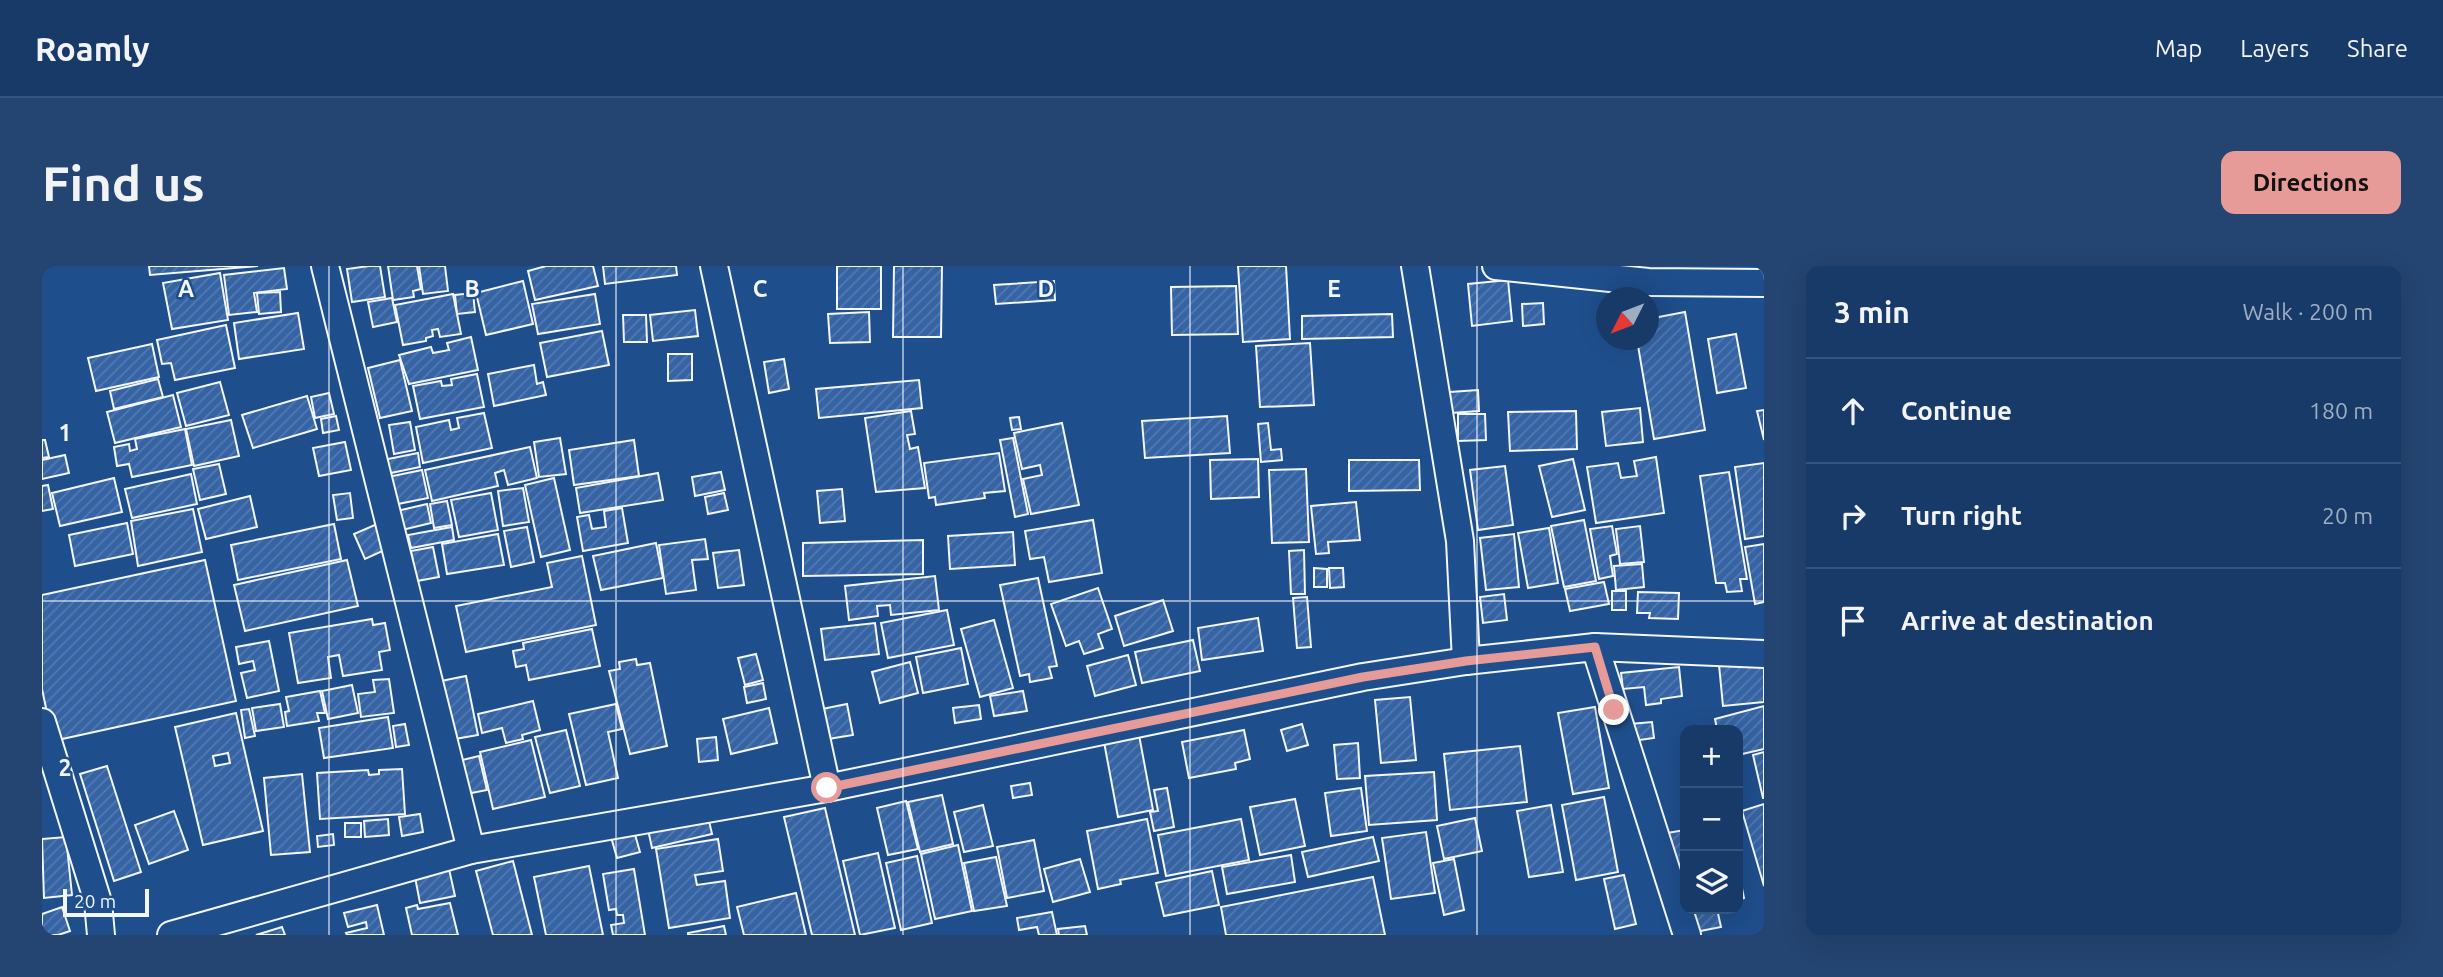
<!DOCTYPE html>
<meta charset="utf-8">
<style>
:root{--surface:#173a69;--page:#244571;--text:#f1f3f6;--muted:#9eadc0;--line:#36547d;--accent:#e69b98}
body{margin:0;font-family:Ubuntu,sans-serif;background:var(--page);color:var(--text)}
.controls{position:absolute;right:21px;bottom:21px;display:grid;overflow:hidden;border-radius:14px;box-shadow:0 7px 28px #0002}
.controls button{width:63px;height:63px;display:grid;place-items:center;padding:0;border:0;border-bottom:2px solid var(--line);background:var(--surface);color:var(--text);font:35px sans-serif}
.compass{position:absolute;left:1554px;top:21px;width:63px;height:63px;border-radius:50%;background:var(--surface);box-shadow:0 7px 28px #0002;rotate:228deg}
.scale{position:absolute;left:21px;bottom:18px;width:86px;box-sizing:border-box;padding-left:7px;border:4px solid #f2f6ff;border-top:0;font-size:19px;line-height:24px;white-space:nowrap;color:#f2f6ff;-webkit-text-stroke:5px #1f4e8c;paint-order:stroke}
.stop{position:absolute;width:21px;height:21px;margin:-16px;border:5px solid #e69b98;border-radius:50%;background:#fff}
.stop.end{background:#e69b98;border-color:#fff;box-shadow:0 2px 7px #0008}
.list{margin:0;padding:0;list-style:none}
h2{display:flex;justify-content:space-between;align-items:center;height:91px;margin:0;padding:0 28px;font-size:30px}
h2 small{font-size:23px;font-weight:400;color:var(--muted)}
.list li{display:grid;grid-template-columns:46px 1fr auto;gap:21px;align-items:center;box-sizing:border-box;height:105px;padding:0 28px;border-top:2px solid var(--line)}
.list b{display:block;font-size:26px;white-space:nowrap}
.list em{font-size:23px;font-style:normal;color:var(--muted)}
.icon{flex:none;width:38px;height:38px;fill:none;stroke:currentColor;stroke-width:2;stroke-linecap:round;stroke-linejoin:round}
.map{position:relative;flex:none;width:1722px;height:669px;overflow:hidden;border-radius:14px}
header{display:flex;align-items:center;gap:42px;box-sizing:border-box;height:98px;padding:0 35px;background:var(--surface);border-bottom:2px solid var(--line)}
header strong{font-size:33px}
nav{display:flex;gap:38px;margin-inline-start:auto;font-size:24px}
.intro{display:flex;align-items:center;justify-content:space-between;box-sizing:border-box;height:168px;padding:0 42px}
h1{margin:0;font-size:49px}
.button{padding:18px 32px;border-radius:14px;background:var(--accent);color:#111;font-size:24px;font-weight:700}
main{display:flex;gap:42px;padding:0 42px}
aside{flex:1;background:var(--surface);border-radius:14px;box-shadow:0 7px 28px #0002}
.map>svg:first-child{display:block}
</style>
<header>
<strong>Roamly</strong>
<nav><a>Map</a><a>Layers</a><a>Share</a></nav>
</header>
<div class="intro"><h1>Find us</h1><a class="button">Directions</a></div>
<main>
<div class="map">
<svg width="1722" height="669" viewBox="0 0 1722 669">
<defs>
<pattern id="building-hatch" width="6" height="6" patternUnits="userSpaceOnUse" patternTransform="scale(1.75)"><rect width="6" height="6" fill="#3563a3"/><path d="M-1 1l2-2M0 6l6-6M5 7l2-2" fill="none" stroke="#537ab1"/></pattern>
</defs>
<rect width="100%" height="100%" fill="#1f4e8c"/>
<g fill="url(#building-hatch)" stroke="#f2f6ff" stroke-width="2" fill-rule="evenodd">
<path d="M107 0H216L108 9Z"/>
<path d="M327 0H338L343 31 310 36 305 3Z"/>
<path d="M346 0H375L379 23 371 25 372 31 351 34Z"/>
<path d="M377 0H403L406 25 381 28Z"/>
<path d="M504 0H551L556 20 493 34 486 5Z"/>
<path d="M561 0H634L635 9 563 18Z"/>
<rect x="795" y="0" width="44" height="43"/>
<path d="M852 0H900L899 71H851Z"/>
<path d="M1196 0H1244L1248 73 1201 76Z"/>
<path d="M242 2 245 23 212 27 215 46 187 49 182 9Z"/>
<path d="M178 7 186 54 130 63 121 17Z"/>
<path d="M1466 14 1470 55 1430 60 1426 18Z"/>
<path d="M481 15 491 58 444 69 434 27Z"/>
<path d="M1012 15 1013 34 954 38 952 19Z"/>
<path d="M1194 20 1196 68 1130 69 1129 21Z"/>
<path d="M238 26 239 46 217 48 215 27Z"/>
<path d="M431 27 433 46 415 48 413 29Z"/>
<path d="M411 28 419 68 398 71 396 63 390 64 391 70 384 72V75L361 79 353 39Z"/>
<path d="M553 28 558 58 496 68 490 38Z"/>
<path d="M350 32 355 56 331 61 326 36Z"/>
<path d="M1501 37 1502 58 1481 60 1480 38Z"/>
<path d="M653 44 656 70 611 75 608 49Z"/>
<path d="M827 46 828 76 788 77 786 48Z"/>
<path d="M1643 46 1663 164 1612 173 1595 74H1606V53Z"/>
<path d="M256 47 262 83 197 93 192 57Z"/>
<path d="M1350 48 1351 71 1260 73V50Z"/>
<path d="M581 49H604L605 76H582Z"/>
<path d="M184 59 193 102 133 114 129 97 120 98 115 74Z"/>
<path d="M560 65 567 99 505 111 498 77Z"/>
<path d="M1694 68 1704 122 1675 127 1666 73Z"/>
<path d="M429 71 436 104 367 118 357 89 389 81 391 87 407 84 405 77Z"/>
<path d="M1268 77 1272 139 1218 141 1214 80Z"/>
<path d="M110 78 117 111 54 125 46 92Z"/>
<path d="M626 88H650V114L626 115Z"/>
<path d="M742 93 747 123 727 127 722 96Z"/>
<path d="M358 94 370 145 338 152 326 102Z"/>
<path d="M492 99 495 118 501 116 504 129 452 140 446 108Z"/>
<path d="M435 108 442 141 378 153 371 120 399 115 400 120 410 119 409 113Z"/>
<path d="M116 113 121 131 72 143 68 125Z"/>
<path d="M877 114 880 142 777 152 774 123Z"/>
<path d="M178 116 187 149 144 160 135 127Z"/>
<path d="M1436 124 1437 145 1409 147 1408 126Z"/>
<path d="M287 127 292 148 273 152 269 131Z"/>
<path d="M131 129 139 161 73 177 65 146Z"/>
<path d="M265 130 275 163 211 182 200 149Z"/>
<path d="M1598 142 1601 176 1564 180 1560 146Z"/>
<path d="M1722 144V174L1715 145Z"/>
<path d="M869 145 873 168 865 169 868 183 876 181 883 222 834 226 823 152Z"/>
<path d="M1534 145 1535 183 1468 185 1466 146Z"/>
<path d="M442 147 450 182 381 197 374 161 407 154 409 164 417 162 415 152Z"/>
<path d="M1416 148H1443L1444 174 1416 175Z"/>
<path d="M294 150 297 164 281 167 279 153Z"/>
<path d="M1185 150 1188 187 1103 192 1100 155Z"/>
<path d="M977 151 979 163 970 164 968 152Z"/>
<path d="M189 154 197 190 152 200 144 163Z"/>
<path d="M368 156 373 184 352 188 347 159Z"/>
<path d="M1020 157 1037 239 989 248 981 213 1000 209 998 199 980 203 972 167Z"/>
<path d="M1226 157 1229 184 1239 183 1240 194 1219 196 1216 158Z"/>
<path d="M143 163 150 199 90 211 87 198 75 200 72 181 87 178 88 185 95 183 93 173Z"/>
<path d="M518 172 524 208 497 211 492 176Z"/>
<path d="M971 172 986 248 973 251 958 174Z"/>
<path d="M0 174H3L7 191 0 192Z"/>
<path d="M592 174 597 210 532 219 527 184Z"/>
<path d="M303 176 309 204 277 210 271 182Z"/>
<path d="M488 181 495 212 466 219 462 204 453 207 456 220 390 235 383 204Z"/>
<path d="M376 187 378 201 344 208 341 194Z"/>
<path d="M957 187 963 225 942 227 943 232 894 239 893 231 887 232 882 197Z"/>
<path d="M23 189 27 207 0 213V194Z"/>
<path d="M1614 191 1622 247 1554 257 1545 201 1576 197 1579 212 1595 210 1592 195Z"/>
<path d="M1216 193 1217 231 1169 233 1168 194Z"/>
<path d="M1531 193 1543 244 1510 251 1497 200Z"/>
<path d="M1307 194H1377L1378 224 1307 225Z"/>
<path d="M1722 197V270L1703 273 1693 201Z"/>
<path d="M177 198 184 228 158 234 151 203Z"/>
<path d="M1463 200 1471 259 1436 264 1428 204Z"/>
<path d="M1264 203 1267 276 1230 277 1227 204Z"/>
<path d="M380 204 386 232 351 239 346 211Z"/>
<path d="M679 206 683 224 653 230 650 211Z"/>
<path d="M1687 206 1705 313H1698L1700 325 1685 326 1683 317H1674L1658 210Z"/>
<path d="M616 207 621 234 538 247 534 222Z"/>
<path d="M149 208 155 238 90 252 83 223Z"/>
<path d="M72 212 80 246 18 260 10 227Z"/>
<path d="M512 212 528 284 499 291 483 219Z"/>
<path d="M6 219 11 243 0 245V220Z"/>
<path d="M481 222 487 256 461 260 456 225Z"/>
<path d="M800 223 803 255 778 257 775 225Z"/>
<path d="M308 227 311 252 295 254 291 229Z"/>
<path d="M449 227 456 264 417 271 409 234Z"/>
<path d="M682 227 686 244 666 248 663 231Z"/>
<path d="M208 230 215 261 164 273 156 243Z"/>
<path d="M405 235 410 259 392 262 388 238Z"/>
<path d="M1314 236 1318 274 1286 276 1287 287 1274 288 1269 240Z"/>
<path d="M385 238 389 257 360 264 355 245Z"/>
<path d="M580 242 586 277 541 285 535 251 547 249 550 263 564 261 562 245Z"/>
<path d="M151 243 160 286 96 300 89 255Z"/>
<path d="M1051 254 1060 307 1007 316 1002 291 988 293 983 265Z"/>
<path d="M1542 254 1554 315 1522 321 1509 260Z"/>
<path d="M85 257 91 288 33 300 27 269Z"/>
<path d="M292 258 299 293 196 314 189 279Z"/>
<path d="M335 258 347 282 323 293 312 268Z"/>
<path d="M1570 260 1575 288 1568 290 1571 310 1557 313 1548 263Z"/>
<path d="M1598 260 1602 296 1578 298 1574 263Z"/>
<path d="M410 261 412 274 369 282 366 269Z"/>
<path d="M485 261 492 296 469 301 462 265Z"/>
<path d="M1507 262 1516 317 1486 322 1476 267Z"/>
<path d="M971 266 973 299 908 303 906 270Z"/>
<path d="M456 268 462 299 405 308 400 278Z"/>
<path d="M1472 268 1477 321 1444 324 1438 272Z"/>
<path d="M663 273 666 293 650 294 654 324 624 328 617 279Z"/>
<path d="M881 274V308L761 310V277Z"/>
<path d="M614 277 621 312 559 324 551 290Z"/>
<path d="M1722 278V336L1713 338 1703 281Z"/>
<path d="M391 281 397 311 375 315 369 285Z"/>
<path d="M697 284 702 319 676 322 671 287Z"/>
<path d="M1262 284 1263 328H1249L1247 285Z"/>
<path d="M540 290 554 359 424 386 414 340 510 321 505 297Z"/>
<path d="M163 294 194 435 11 475 0 423V329Z"/>
<path d="M305 294 316 340 203 365 192 319Z"/>
<path d="M1600 298 1602 321 1574 324 1572 300Z"/>
<path d="M1272 302 1285 303V321H1272Z"/>
<path d="M1287 302H1301L1302 321 1288 322Z"/>
<path d="M893 310 897 344 849 349 848 339 835 340 836 350 807 354 803 320Z"/>
<path d="M996 312 1015 400 1007 401 1010 412 988 416 987 408 978 410 958 319Z"/>
<path d="M1562 316 1567 338 1528 345 1523 323Z"/>
<path d="M1056 322 1070 363 1056 368 1061 382 1042 388 1037 375 1024 380 1009 338Z"/>
<rect x="1570" y="325" width="14" height="19"/>
<path d="M1596 326 1637 327 1636 353 1607 352 1608 347H1595Z"/>
<path d="M1462 328 1465 354 1441 357 1438 331Z"/>
<path d="M1265 331 1269 381 1255 382 1251 332Z"/>
<path d="M1121 334 1131 365 1082 380 1073 350Z"/>
<path d="M905 344 912 379 846 392 839 357Z"/>
<path d="M1216 352 1221 385 1160 394 1156 362Z"/>
<path d="M330 353 331 359 343 357 348 384 337 386 340 404 301 410 297 389 286 391 289 412 256 417 247 367Z"/>
<path d="M952 354 971 422 938 431 919 363Z"/>
<path d="M833 357 837 388 783 394 779 363Z"/>
<path d="M550 363 558 400 487 414 484 399 474 401 471 385 482 383 481 377Z"/>
<path d="M1151 374 1158 405 1100 417 1093 386Z"/>
<path d="M227 375 237 425 205 432 199 407 213 404 211 395 197 398 194 381Z"/>
<path d="M919 382 926 418 881 427 874 391Z"/>
<path d="M714 388 721 414 703 419 696 392Z"/>
<path d="M1086 389 1094 419 1053 430 1045 400Z"/>
<path d="M594 393 595 399 608 397 625 480 588 488 567 405 578 403 577 396Z"/>
<path d="M1722 395V436L1681 440 1677 399Z"/>
<path d="M868 396 876 427 838 437 830 406Z"/>
<path d="M1637 401 1640 430 1619 433V437L1604 439 1602 421 1581 423 1579 407Z"/>
<path d="M424 410 436 469 407 474 394 416Z"/>
<path d="M347 413 352 447 319 451 316 428 333 426 331 414Z"/>
<path d="M721 417 724 433 705 437 702 421Z"/>
<path d="M310 419 316 447 286 453 280 425Z"/>
<path d="M278 425 283 447H275L277 455 245 460 243 446 247 445 244 431Z"/>
<path d="M981 425 985 445 952 450 948 430Z"/>
<path d="M1368 431 1374 494 1339 497 1333 434Z"/>
<path d="M491 435 498 464 480 469 481 473 464 477 460 462 440 467 436 448Z"/>
<path d="M238 438 242 461 214 465 210 442Z"/>
<path d="M574 438 580 463 566 466 576 512 544 519 527 448Z"/>
<path d="M805 438 811 469 786 473 780 443Z"/>
<path d="M937 439 939 453 913 457 911 442Z"/>
<path d="M1722 440V483L1696 489V464H1670L1675 463 1673 453Z"/>
<path d="M1553 441 1567 522 1531 528 1516 447Z"/>
<path d="M727 442 735 477 689 488 681 453Z"/>
<path d="M207 443 213 470 203 472 199 444Z"/>
<path d="M194 447 221 565 161 579 133 461ZM186 487 188 497 173 500 171 490Z"/>
<path d="M346 451 351 482 282 492 277 462Z"/>
<path d="M1610 456 1612 472 1590 475 1588 458Z"/>
<path d="M363 458 367 479 354 481 351 460Z"/>
<path d="M1260 458 1266 479 1245 485 1239 464Z"/>
<path d="M524 464 538 520 508 527 493 471Z"/>
<path d="M1202 464 1208 493 1193 497 1194 503 1147 512 1140 476Z"/>
<path d="M1097 469 1111 544 1076 551 1062 476Z"/>
<path d="M674 471 676 494 657 496 655 473Z"/>
<path d="M489 474 503 531 451 543 438 486Z"/>
<path d="M1316 477 1318 512 1295 513 1292 479Z"/>
<path d="M1478 480 1485 536 1408 544 1402 488Z"/>
<path d="M1722 486V532H1721L1711 489Z"/>
<path d="M437 490 445 524 419 529 412 496Z"/>
<path d="M65 500 99 606 72 615 38 508Z"/>
<path d="M360 503 363 548 278 553 275 507 326 504 327 509 337 508V504Z"/>
<path d="M1392 506 1395 554 1327 559 1323 510Z"/>
<path d="M260 508 268 586 229 589 222 512Z"/>
<path d="M988 517 990 529 971 532 969 520Z"/>
<path d="M1125 522 1132 561 1112 565 1108 546 1116 545 1112 524Z"/>
<path d="M1319 522 1325 565 1289 570 1283 527Z"/>
<path d="M900 529 911 578 878 586 866 536Z"/>
<path d="M1562 531 1576 606 1534 614 1520 539Z"/>
<path d="M1253 533 1263 580 1218 589 1208 541Z"/>
<path d="M864 535 876 583 846 589 835 542Z"/>
<path d="M1722 538V620L1700 545Z"/>
<path d="M941 539 951 580 922 586 912 546Z"/>
<path d="M1509 539 1521 606 1487 611 1475 545Z"/>
<path d="M783 542 813 669H770L742 551Z"/>
<path d="M132 545 146 584 107 598 93 559Z"/>
<path d="M665 546 670 568 610 582 605 559Z"/>
<path d="M378 548 381 566 360 570 357 551Z"/>
<path d="M1433 552 1440 585 1402 593 1395 560Z"/>
<path d="M346 553 347 569 323 571 322 555Z"/>
<path d="M1105 553 1116 607 1078 614 1079 618 1056 623 1045 565Z"/>
<path d="M1199 553 1207 594 1124 610 1116 569Z"/>
<rect x="303" y="557" width="16" height="14"/>
<path d="M1643 564V643H1675L1679 661 1648 667 1625 567Z"/>
<path d="M592 565 598 586 575 592 569 571Z"/>
<path d="M1384 566 1393 627 1349 633 1340 572Z"/>
<path d="M291 568 292 579 276 581 275 570Z"/>
<path d="M24 571 30 629 2 632 0 573Z"/>
<path d="M1331 571 1337 595 1266 611 1260 586Z"/>
<path d="M676 573 681 605 653 609 655 619 683 615 688 652 627 662 614 583Z"/>
<path d="M992 574 1002 625 965 632 955 581Z"/>
<path d="M916 579 930 645 893 653 879 588Z"/>
<path d="M836 587 853 662 818 669 801 595Z"/>
<path d="M1249 589 1253 616 1185 628 1180 601Z"/>
<path d="M875 590 890 657 859 664 844 597Z"/>
<path d="M954 591 965 640 932 645 922 597Z"/>
<path d="M1038 593 1048 626 1011 636 1002 603Z"/>
<path d="M1412 593 1422 644 1402 649 1391 597Z"/>
<path d="M471 595 490 669H451L434 605Z"/>
<path d="M547 600 561 669H504L492 611Z"/>
<path d="M407 603 413 630 378 637 373 611Z"/>
<path d="M592 603 603 669H571L569 659 582 657 581 649H575L574 643 567 644 561 608Z"/>
<path d="M1696 603 1702 632 1696 634Z"/>
<path d="M1170 605 1177 639 1122 650 1114 617Z"/>
<path d="M1582 609 1594 658 1573 663 1562 613Z"/>
<path d="M1331 611 1343 669H1184L1179 641Z"/>
<path d="M754 627 764 669H702L695 641Z"/>
<path d="M408 637 416 669H370L364 642 375 639 376 643Z"/>
<path d="M335 639 342 669H305L304 667 325 662 324 656 306 661 302 647Z"/>
<path d="M20 641 28 665 16 669H0V648Z"/>
<path d="M1010 646 1015 669H997L995 661 977 664 975 652Z"/>
<path d="M682 660 684 669H646V667Z"/>
<path d="M1043 660 1045 669H1017L1016 663Z"/>
<path d="M240 661 243 669H214Z"/>
</g>
<g fill="none" stroke-linecap="round" stroke-linejoin="round">
<defs>
<g id="street">
<path d="M283 0 429 584"/>
<path d="M672 0 785 522"/>
<path d="M1373 0 1418 275 1424 395"/>
<path d="M1454 0 1606 16 1722 17"/>
<path d="M1553 381 1722 388"/>
<path d="M0 456 56 636 59 669"/>
<path d="M129 669 429 584 785 522 1321 411 1424 395 1553 381 1645 669"/>
</g>
</defs>
<use href="#street" stroke="#f2f6ff" stroke-width="30"/>
<use href="#street" stroke="#1f4e8c" stroke-width="26"/>
</g>
<g fill="none" stroke-linecap="round" stroke-linejoin="round">
<path stroke="#e69b98" stroke-width="9" d="M785 522 1321 411 1424 395 1553 381 1572 444"/>
</g>
<path fill="none" stroke="#f2f6ff" stroke-width="2" stroke-opacity="0.55" d="M287 0V669M574 0V669M861 0V669M1148 0V669M1435 0V669M0 335H1722"/>
<g font-size="23" text-anchor="middle" font-weight="bold" fill="#f2f6ff" stroke="#1f4e8c" stroke-width="5" stroke-linejoin="round" paint-order="stroke">
<text x="144" y="31">A</text>
<text x="430" y="31">B</text>
<text x="718" y="31">C</text>
<text x="1004" y="31">D</text>
<text x="1292" y="31">E</text>
<text x="23" y="175">1</text>
<text x="23" y="510">2</text>
</g>
</svg>
<div class="controls">
<button>+</button>
<button>−</button>
<button><svg class="icon" aria-label="layers" viewBox="0 0 24 24"><path d="M12 4l9 5-9 5-9-5zM3 14l9 5 9-5"/></svg></button>
</div>
<svg class="compass" viewBox="-18 -18 36 36"><path d="M0-13l5 13h-10z" fill="#e53935"/><path d="M0 13l5-13h-10z" fill="#9eadc0"/></svg>
<div class="scale">20 m</div>
<div class="stop" style="left:785px;top:522px"></div>
<div class="stop end" style="left:1572px;top:444px"></div>
</div>
<aside>
<h2>3 min<small>Walk · 200 m</small></h2>
<ul class="list">
<li><svg class="icon" aria-label="ahead" viewBox="0 0 24 24"><path d="M12 20V5M6 11l6-6 6 6"/></svg><div><b>Continue</b></div><em>180 m</em></li>
<li><svg class="icon" aria-label="right" viewBox="0 0 24 24"><path d="M7 20v-9h11M14 6l5 5-5 5"/></svg><div><b>Turn right</b></div><em>20 m</em></li>
<li><svg class="icon" aria-label="arrive" viewBox="0 0 24 24"><path d="M6 21V4h12l-3 4 3 4H6"/></svg><div><b>Arrive at destination</b></div></li>
</ul>
</aside>
</main>
